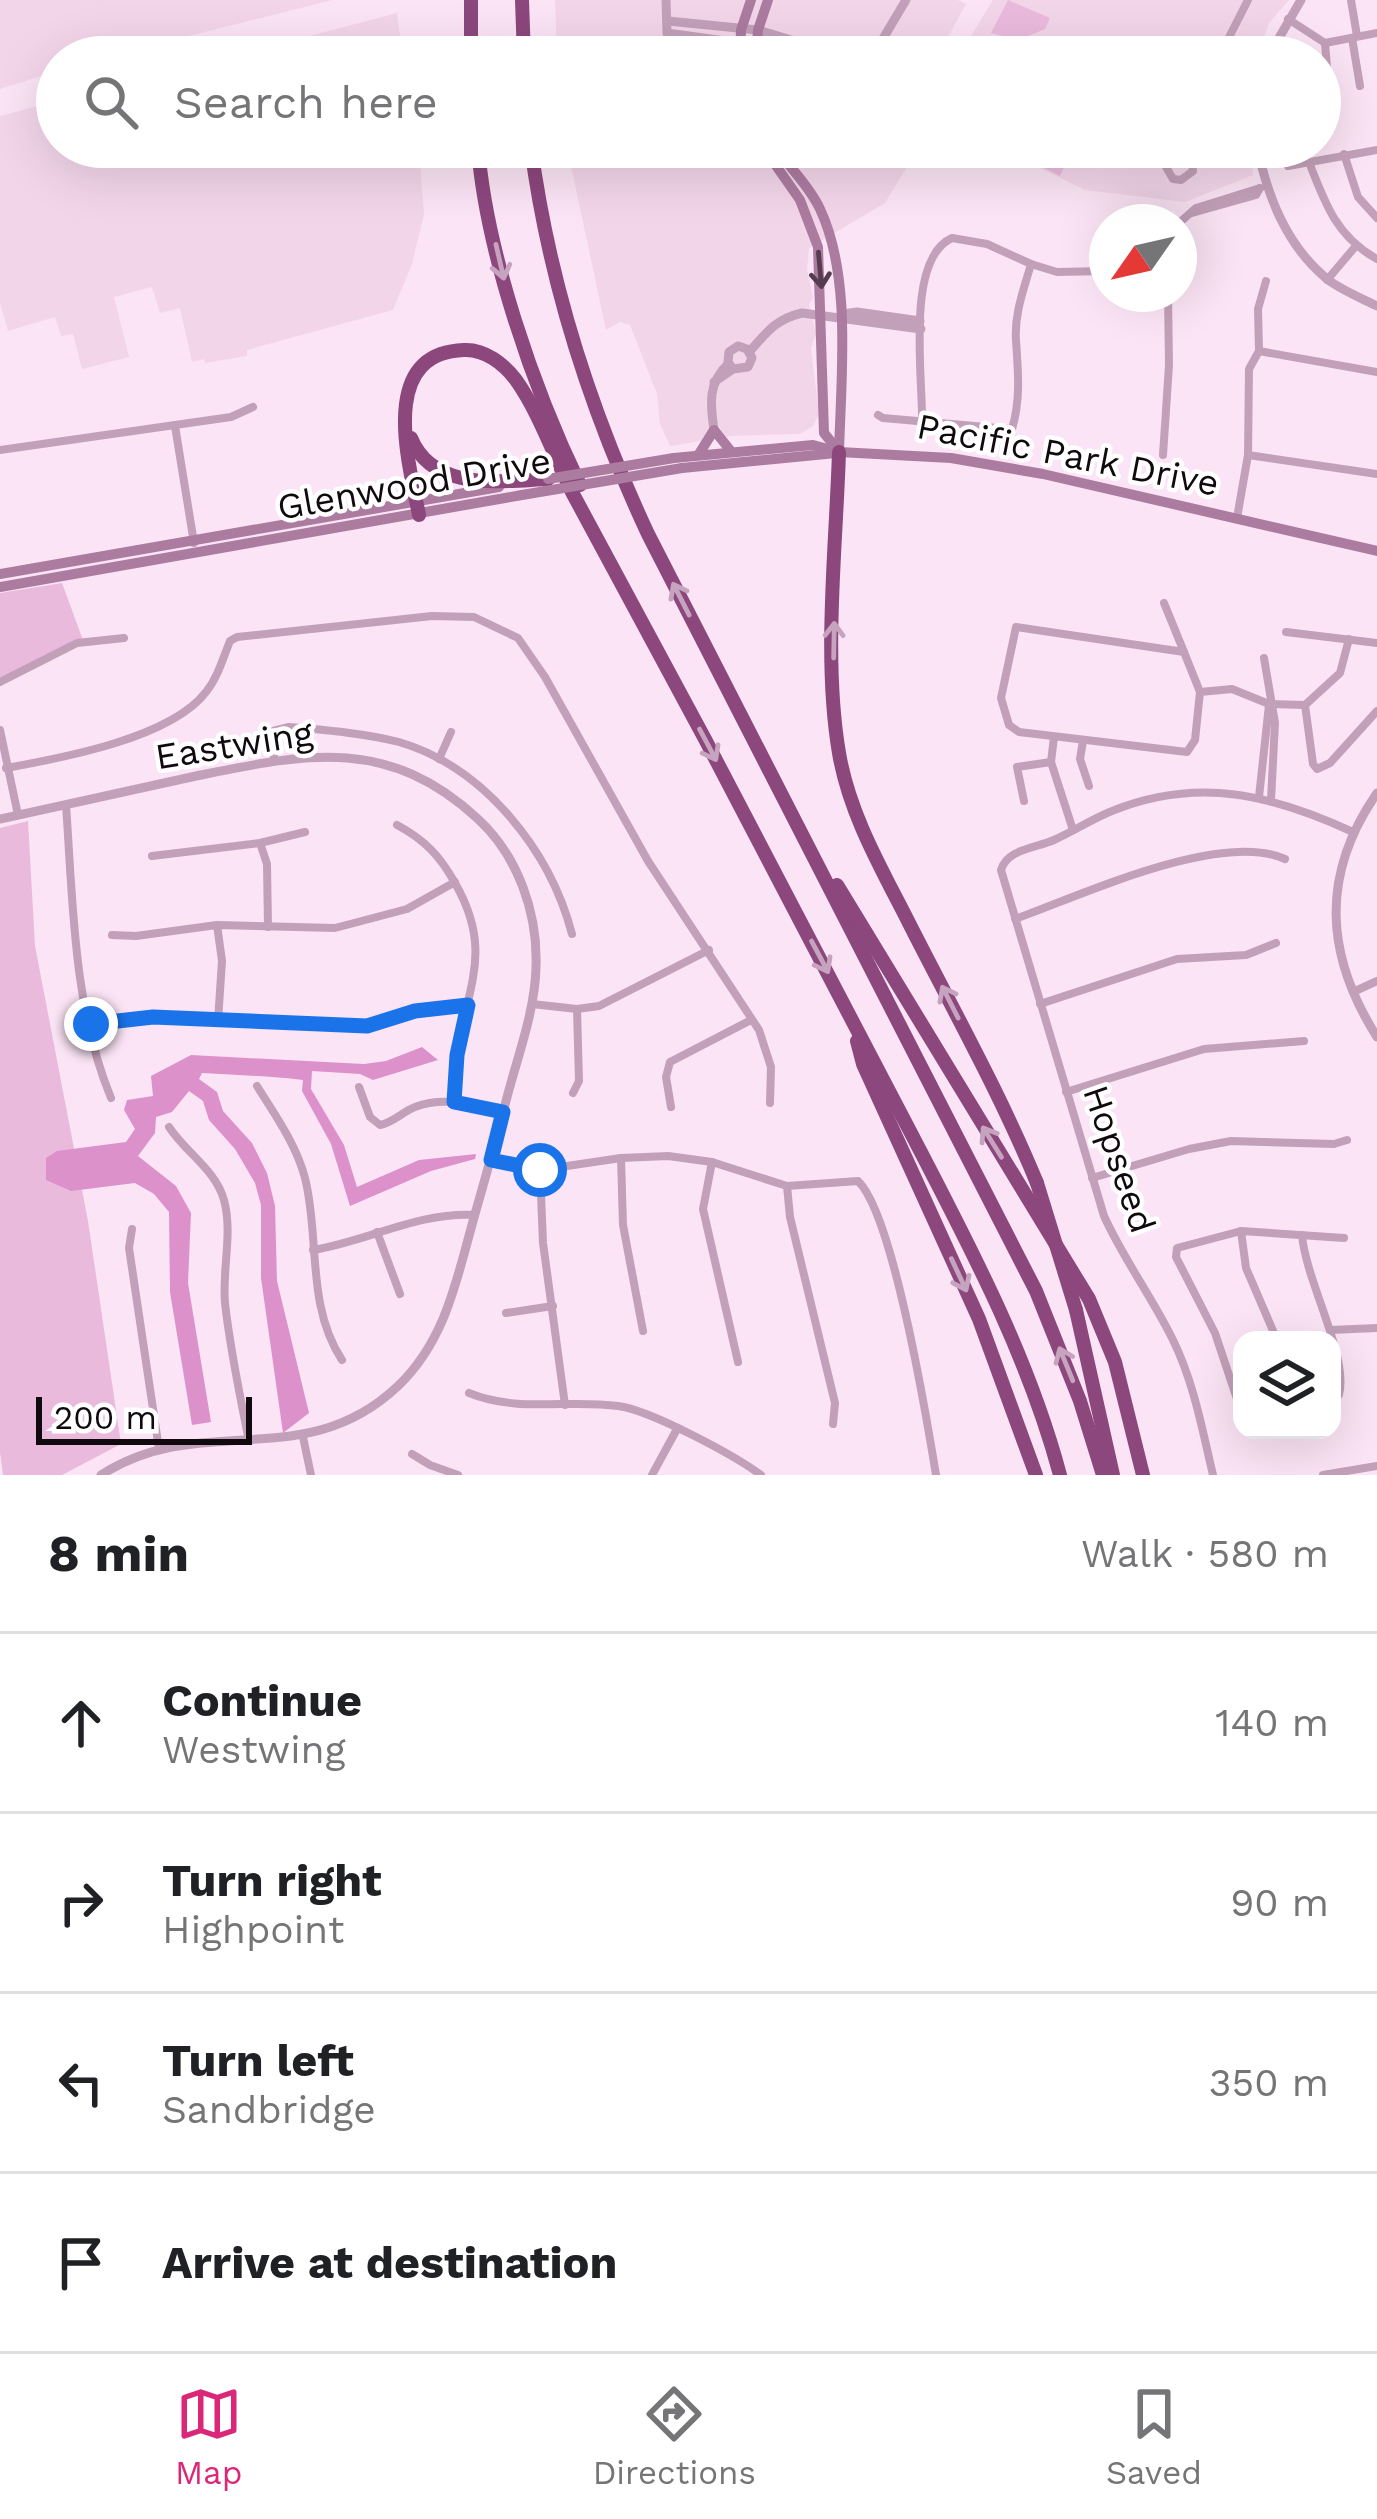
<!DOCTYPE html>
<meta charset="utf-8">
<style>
:root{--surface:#fff;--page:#f6f6f6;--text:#202124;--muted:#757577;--line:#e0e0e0;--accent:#db2777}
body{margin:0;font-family:"Work Sans",sans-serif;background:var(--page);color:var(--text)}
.controls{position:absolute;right:36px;bottom:36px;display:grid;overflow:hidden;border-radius:24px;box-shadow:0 12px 48px #0002}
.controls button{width:108px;height:108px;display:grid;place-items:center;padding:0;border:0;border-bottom:3px solid var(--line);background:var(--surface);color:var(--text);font:60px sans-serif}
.compass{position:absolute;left:1089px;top:204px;width:108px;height:108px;border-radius:50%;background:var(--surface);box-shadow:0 12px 48px #0002;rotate:236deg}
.scale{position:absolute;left:36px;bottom:30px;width:216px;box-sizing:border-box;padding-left:12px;border:6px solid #10090e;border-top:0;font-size:33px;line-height:42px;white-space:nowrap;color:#10090e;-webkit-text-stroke:9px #fff;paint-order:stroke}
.stop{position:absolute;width:36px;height:36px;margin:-27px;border:9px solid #1a73e8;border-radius:50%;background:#fff}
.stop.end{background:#1a73e8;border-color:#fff;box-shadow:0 3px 12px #0008}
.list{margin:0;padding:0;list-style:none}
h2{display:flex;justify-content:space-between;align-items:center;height:156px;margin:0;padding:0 48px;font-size:51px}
h2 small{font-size:39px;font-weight:400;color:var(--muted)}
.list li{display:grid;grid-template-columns:78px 1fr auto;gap:36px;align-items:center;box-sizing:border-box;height:180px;padding:0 48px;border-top:3px solid var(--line)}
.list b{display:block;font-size:45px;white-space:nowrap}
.list p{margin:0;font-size:39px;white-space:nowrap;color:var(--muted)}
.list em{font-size:39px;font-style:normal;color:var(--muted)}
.icon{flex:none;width:66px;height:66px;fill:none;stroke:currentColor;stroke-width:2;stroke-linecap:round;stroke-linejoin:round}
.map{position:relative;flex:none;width:1377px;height:1475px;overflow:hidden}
.search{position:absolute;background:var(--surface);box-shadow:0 12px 48px #0002;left:36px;right:36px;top:36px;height:132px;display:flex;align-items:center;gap:30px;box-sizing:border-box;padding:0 42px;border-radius:66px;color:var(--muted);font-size:45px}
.sheet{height:876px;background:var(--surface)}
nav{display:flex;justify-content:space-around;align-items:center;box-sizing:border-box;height:168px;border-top:3px solid var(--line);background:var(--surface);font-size:33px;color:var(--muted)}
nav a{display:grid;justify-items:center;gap:6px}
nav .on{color:var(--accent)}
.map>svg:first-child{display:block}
</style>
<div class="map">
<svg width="1377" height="1475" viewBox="0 0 1377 1475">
<rect width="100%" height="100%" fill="#fbe4f5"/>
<g fill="#f3d5ea">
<path d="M0 0H333L104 57H57V71L0 89Z"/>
<path d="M555 0H958L966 4 937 57H557Z"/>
<path d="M993 0H1289L1269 23 1257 57H958Z"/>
<path d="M397 13 403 57H228L264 48Z"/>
<path d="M57 101V147H419L424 214 412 264 393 310 247 350V356L205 363 204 359 192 362 180 308 160 313 152 287 114 297 129 357 82 369 73 334 61 336 55 317 8 331 0 303V116Z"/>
<path d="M567 147H919L885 203 809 248 807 270 813 298 809 304 816 333 811 348 819 414 813 426 800 434 731 436 670 446 660 424 657 394 630 325 620 322 606 330Z"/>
<path d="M997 147H1249L1253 175 1185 202 1085 190Z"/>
</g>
<g fill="#eabadd">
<path d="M1008 0 1050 18 1045 29 1019 40 991 33Z"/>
<path d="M1002 147H1074L1060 176Z"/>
<path d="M62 583 84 643 0 684V593Z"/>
<path d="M28 821 35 946 88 1221 121 1444 62 1475H3L0 1452V828Z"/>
</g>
<path fill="#dd91cb" d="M422 1047 438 1060 373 1080 360 1074 312 1071 311 1089 344 1145 357 1187 419 1160 476 1154 475 1159 431 1171 350 1206 331 1144 302 1091 303 1080C269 1076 239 1075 202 1073L199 1079 217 1092 223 1111 252 1143 267 1173 275 1206 277 1281 309 1413 283 1433 261 1278V1205L255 1183 235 1149 209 1120 203 1101 189 1091 172 1112 156 1117 155 1133 138 1156 176 1186 191 1213 188 1283 211 1422 192 1425 170 1292 169 1212 154 1194 135 1183 71 1191 46 1180V1158L57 1151 126 1142 135 1129 124 1110 127 1100 153 1096 151 1076 191 1055 364 1064 386 1061Z"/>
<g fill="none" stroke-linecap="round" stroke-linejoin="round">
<g stroke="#c2a0b9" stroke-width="8">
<path d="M1351 0 1357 36"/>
<path d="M1288 19 1325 43 1377 33"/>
<path d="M1352 38 1360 86"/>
<path d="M1219 57 1248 0"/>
<path d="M1328 80 1336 109"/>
<path d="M1320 82 1328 80 1325 43"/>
<path d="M1175 147 1166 167 1173 179 1181 180 1193 171 1191 147"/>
<path d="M1344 154 1358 197 1377 218"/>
<path d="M1309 162C1325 204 1337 237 1377 259"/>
<path d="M1288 166 1377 150"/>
<path d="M1192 213 1256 195 1260 188"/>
<path d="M1179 223 1196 208 1260 188"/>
<path d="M1031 264 1057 272 1107 271"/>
<path d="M1327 280 1355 247"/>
<path d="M1259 351 1377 372"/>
<path d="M878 415 883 418 1009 429H1012C1021 399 1018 370 1016 341 1014 314 1024 289 1031 264L987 244 952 238C905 259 923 377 922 421"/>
<path d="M175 426 194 543"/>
<path d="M0 450 231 417 253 407"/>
<path d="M1163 455 1169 365 1168 294"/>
<path d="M1248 455 1377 474"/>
<path d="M1237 518 1248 455 1249 369 1259 351 1258 309 1266 281"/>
<path d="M1164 603 1184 652"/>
<path d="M1286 632 1377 643"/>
<path d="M1264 658 1275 723 1271 800"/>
<path d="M0 682 77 643 124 638"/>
<path d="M1200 692 1184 652 1016 627 1001 698 1009 725 1019 732 1187 752 1195 740 1200 692 1232 689 1269 704 1305 705 1340 673 1349 639"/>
<path d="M1305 705 1313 764 1317 769 1330 763 1377 711"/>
<path d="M0 730 18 815"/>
<path d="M1054 737 1051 762 1073 830"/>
<path d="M1083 741 1080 759 1089 786"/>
<path d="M439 759 451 732"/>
<path d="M274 760 273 731 289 727C324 730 364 733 399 742 484 767 550 850 572 934"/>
<path d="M6 768C62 758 171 738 206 692 218 677 223 658 230 641L237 637 432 616 474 617 518 638 545 677 648 861 759 1030 771 1067 770 1103"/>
<path d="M1259 797 1269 705"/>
<path d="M1024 801 1017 767 1051 762"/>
<path d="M66 805C73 902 73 1006 111 1098"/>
<path d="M397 825C425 840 440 856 455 883 494 951 467 986 457 1055 455 1070 455 1086 454 1102"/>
<path d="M260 843 267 864 268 927"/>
<path d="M152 856 260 843 305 832"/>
<path d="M1015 919C1082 895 1221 830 1285 859"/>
<path d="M217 925 222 961 218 1021"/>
<path d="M112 935 136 936 217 925 335 928 407 909 455 882"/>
<path d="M1353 992 1377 981"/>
<path d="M532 1004 577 1009 599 1006 709 950"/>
<path d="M1040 1004 1177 959 1246 955 1276 943"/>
<path d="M91 1024 153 1017 367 1026 415 1011 468 1005"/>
<path d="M257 1086C275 1115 296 1144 305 1178 320 1237 306 1306 342 1360"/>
<path d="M359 1087 370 1117 380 1125C394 1122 402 1112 415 1107 445 1096 473 1105 503 1112"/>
<path d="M1066 1092 1204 1049 1304 1041"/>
<path d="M573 1093 579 1081 577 1009"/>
<path d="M671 1107 666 1077 670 1062 751 1020"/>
<path d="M169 1127C186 1153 215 1169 224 1200 233 1233 222 1269 225 1303 230 1349 240 1396 249 1441"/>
<path d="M621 1158 623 1225 643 1331"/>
<path d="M491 1160 540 1170 621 1158 668 1156 712 1162 787 1186 858 1181C893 1214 927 1420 936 1475"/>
<path d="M712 1162 703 1209 738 1362"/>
<path d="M540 1170 543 1243 565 1405"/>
<path d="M1092 1178 1189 1149 1231 1141 1334 1144 1347 1140"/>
<path d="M787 1186 790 1217 835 1403 833 1424"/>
<path d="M132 1229 129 1248 159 1449"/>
<path d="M1241 1231 1246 1268 1277 1340"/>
<path d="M377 1232 400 1294"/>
<path d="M1302 1235C1306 1282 1349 1356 1339 1395L1332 1401"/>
<path d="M313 1250C369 1241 417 1212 475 1215"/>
<path d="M506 1313 553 1306"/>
<path d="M1330 1330 1377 1328"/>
<path d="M469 1393C518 1413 567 1399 618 1406 650 1410 734 1455 761 1475"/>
<path d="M1242 1414 1215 1333 1176 1257 1177 1248 1241 1231 1344 1238"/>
<path d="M303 1437 311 1475"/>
<path d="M412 1454 430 1465 458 1475"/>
<path d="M652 1475 677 1429"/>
<path d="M1213 1475C1202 1429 1194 1383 1173 1340 1152 1297 1124 1260 1104 1216L1001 870C1007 849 1036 848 1054 840 1074 831 1092 819 1112 811 1199 776 1272 795 1353 832"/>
<path d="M1323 1475 1377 1466"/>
</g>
<g stroke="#c2a0b9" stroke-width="9">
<path d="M666 0 667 33 814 53"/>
<path d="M668 21 758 30 801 43 823 57"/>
<path d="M872 57 906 0"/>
<path d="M1268 57 1301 0"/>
<path d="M1257 147C1268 197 1286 245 1327 279 1341 290 1361 298 1377 306"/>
<path d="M843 314 857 312 920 321"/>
<path d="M750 351C767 332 776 319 802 313L921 329"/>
<path d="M714 382 733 369 748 367 752 358 747 349 738 346 729 352 728 362 733 369"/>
<path d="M714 430C710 403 708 383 728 364"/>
<path d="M1377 793C1320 875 1325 955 1377 1037"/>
<path d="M0 819C65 805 130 790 196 776 305 754 387 735 478 819 518 856 538 913 536 967 535 1014 515 1063 504 1109 495 1144 485 1179 475 1214 457 1277 447 1339 398 1386 304 1475 202 1410 101 1475"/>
</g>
<g stroke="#ac7ba0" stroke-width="10">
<path d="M740 57 741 30 751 0"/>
<path d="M756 57 758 30 768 0"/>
<path d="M763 147 800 200 818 247 824 433 837 449"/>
<path d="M776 147C790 169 809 185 820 209 852 277 841 377 839 452"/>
<path d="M699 454 714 430 730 450"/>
<path d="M674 458 813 445 839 452 951 458 1043 474 1377 551"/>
<path d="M682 468 836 453"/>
<path d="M0 574 499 487"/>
<path d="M0 587 522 495"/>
</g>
<g stroke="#8c477d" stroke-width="14">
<path d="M522 0 524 57"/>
<path d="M471 57V0"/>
<path d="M478 147C486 252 534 390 580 485"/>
<path d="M531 147C549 283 590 410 648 534L1036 1291 1080 1401 1103 1475"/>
<path d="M411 438C433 492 500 481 548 479"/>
<path d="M839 452C836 549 823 658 839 753 849 813 881 868 908 921 952 1008 1000 1093 1037 1183"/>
<path d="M419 515C409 463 377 353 464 350 485 349 504 364 516 380 540 414 554 457 573 494 617 577 662 658 706 741 775 872 844 1003 912 1135 969 1245 1028 1355 1060 1475"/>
<path d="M837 885 1089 1299 1115 1362 1143 1475"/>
<path d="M857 1041 863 1064 979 1319 1036 1475"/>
<path d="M1076 1310 1113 1475"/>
</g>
<g stroke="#ac7ba0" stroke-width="10">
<path d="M548 479 674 458"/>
<path d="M522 495 682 468"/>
</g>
<path stroke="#8c477d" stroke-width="14" d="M1037 1183 1076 1310"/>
</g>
<defs><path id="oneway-shaft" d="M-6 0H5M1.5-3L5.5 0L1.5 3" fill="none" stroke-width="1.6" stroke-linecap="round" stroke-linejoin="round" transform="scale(3)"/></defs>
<g stroke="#c6a3be">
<use href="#oneway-shaft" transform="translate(500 262) rotate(77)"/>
<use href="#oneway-shaft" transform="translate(681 599) rotate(-117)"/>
<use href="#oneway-shaft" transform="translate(834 640) rotate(-89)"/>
<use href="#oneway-shaft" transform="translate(708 745) rotate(62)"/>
<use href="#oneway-shaft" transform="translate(820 957) rotate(62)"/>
<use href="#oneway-shaft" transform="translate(950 1002) rotate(-117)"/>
<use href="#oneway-shaft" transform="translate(992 1142) rotate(-122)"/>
<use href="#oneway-shaft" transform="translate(959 1275) rotate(65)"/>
<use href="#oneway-shaft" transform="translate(1066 1364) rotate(-112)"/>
</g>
<use stroke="#563c50" href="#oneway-shaft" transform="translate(820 270) rotate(85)"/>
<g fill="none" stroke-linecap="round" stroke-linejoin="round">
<path stroke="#1a73e8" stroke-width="15" d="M91 1024 153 1017 367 1026 415 1011 468 1005 457 1055 454 1102 503 1112 491 1160 540 1170"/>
</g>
<g text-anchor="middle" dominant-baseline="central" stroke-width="9" stroke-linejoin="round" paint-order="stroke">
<g font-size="36" fill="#10090e" stroke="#fff">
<text transform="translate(1068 455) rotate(11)">Pacific Park Drive</text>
<text transform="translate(414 484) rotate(-10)">Glenwood Drive</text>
<text transform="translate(234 745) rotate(-9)">Eastwing</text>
<text transform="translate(1119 1159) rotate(71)">Hopseed</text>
</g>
</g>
</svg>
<div class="controls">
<button><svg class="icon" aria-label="layers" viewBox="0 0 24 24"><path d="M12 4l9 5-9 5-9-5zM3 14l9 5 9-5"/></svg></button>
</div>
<svg class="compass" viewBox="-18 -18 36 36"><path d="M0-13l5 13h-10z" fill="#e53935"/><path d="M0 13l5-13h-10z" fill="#757577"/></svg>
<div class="scale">200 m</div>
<div class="stop" style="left:540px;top:1170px"></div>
<div class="stop end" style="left:91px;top:1024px"></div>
<div class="search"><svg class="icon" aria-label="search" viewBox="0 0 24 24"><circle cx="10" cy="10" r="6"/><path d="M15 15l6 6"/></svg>Search here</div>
</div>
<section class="sheet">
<h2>8 min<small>Walk · 580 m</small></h2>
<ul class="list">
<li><svg class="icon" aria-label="ahead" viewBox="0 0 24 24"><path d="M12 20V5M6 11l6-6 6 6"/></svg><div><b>Continue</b><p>Westwing</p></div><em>140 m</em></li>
<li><svg class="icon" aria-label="right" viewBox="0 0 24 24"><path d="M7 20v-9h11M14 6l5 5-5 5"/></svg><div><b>Turn right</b><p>Highpoint</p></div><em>90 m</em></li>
<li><svg class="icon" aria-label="left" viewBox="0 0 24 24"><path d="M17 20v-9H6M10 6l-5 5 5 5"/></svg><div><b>Turn left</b><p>Sandbridge</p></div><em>350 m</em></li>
<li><svg class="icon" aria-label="arrive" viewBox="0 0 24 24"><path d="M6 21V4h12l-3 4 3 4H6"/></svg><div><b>Arrive at destination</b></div></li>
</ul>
</section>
<nav>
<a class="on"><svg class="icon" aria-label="map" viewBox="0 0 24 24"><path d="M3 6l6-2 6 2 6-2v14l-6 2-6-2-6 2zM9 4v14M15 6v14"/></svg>Map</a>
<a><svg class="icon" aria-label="directions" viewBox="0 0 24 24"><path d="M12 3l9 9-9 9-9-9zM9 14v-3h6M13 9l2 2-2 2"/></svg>Directions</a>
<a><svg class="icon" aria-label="saved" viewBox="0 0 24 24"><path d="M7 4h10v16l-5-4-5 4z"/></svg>Saved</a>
</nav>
